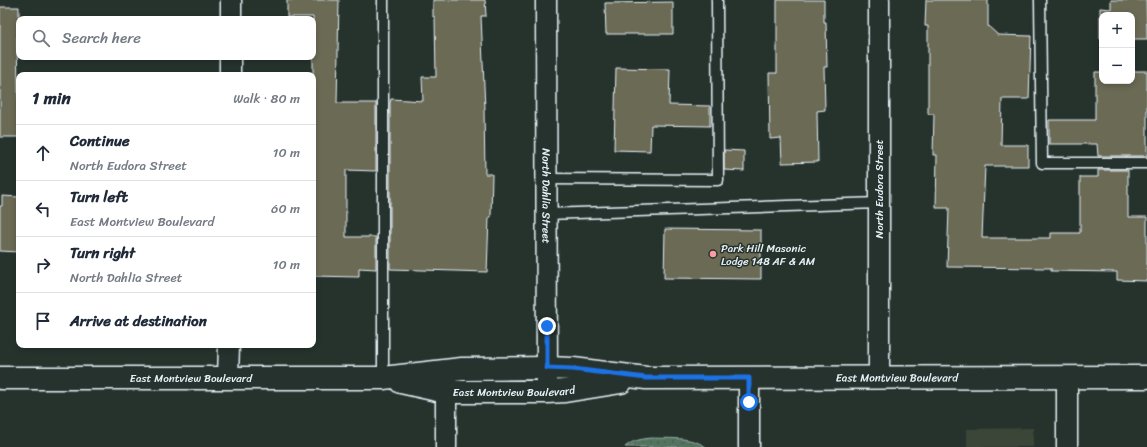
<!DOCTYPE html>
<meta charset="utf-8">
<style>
:root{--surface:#fff;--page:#f6f6f7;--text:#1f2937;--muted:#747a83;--line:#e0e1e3}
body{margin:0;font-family:Sriracha,sans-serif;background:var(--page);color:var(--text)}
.controls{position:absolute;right:12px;top:12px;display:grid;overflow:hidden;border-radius:8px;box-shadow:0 2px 6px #0003}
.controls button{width:36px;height:36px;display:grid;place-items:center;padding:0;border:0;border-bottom:1px solid var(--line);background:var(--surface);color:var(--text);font:20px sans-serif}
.stop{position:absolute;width:12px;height:12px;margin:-9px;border:3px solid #1a73e8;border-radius:50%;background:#fff}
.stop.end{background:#1a73e8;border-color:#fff;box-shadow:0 1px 4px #0008}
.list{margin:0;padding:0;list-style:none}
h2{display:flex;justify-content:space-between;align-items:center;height:52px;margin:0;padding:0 16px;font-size:17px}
h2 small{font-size:13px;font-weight:400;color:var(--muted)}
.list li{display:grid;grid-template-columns:26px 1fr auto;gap:12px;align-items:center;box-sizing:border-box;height:56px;padding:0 16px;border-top:1px solid var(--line)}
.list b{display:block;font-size:15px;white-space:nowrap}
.list p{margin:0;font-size:13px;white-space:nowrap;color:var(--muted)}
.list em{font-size:13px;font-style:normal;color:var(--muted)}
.icon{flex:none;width:22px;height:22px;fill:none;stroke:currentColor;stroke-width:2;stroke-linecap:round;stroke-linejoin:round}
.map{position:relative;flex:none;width:1147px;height:447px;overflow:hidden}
.search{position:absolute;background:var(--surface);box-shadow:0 2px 6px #0003;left:16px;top:16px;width:300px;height:44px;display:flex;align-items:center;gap:10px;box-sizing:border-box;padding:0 14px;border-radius:8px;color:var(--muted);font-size:15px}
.panel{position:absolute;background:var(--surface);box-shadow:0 2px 6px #0003;left:16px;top:72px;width:300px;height:276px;border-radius:8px}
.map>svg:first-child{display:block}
</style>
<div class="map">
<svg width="1147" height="447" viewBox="0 0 1147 447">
<defs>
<pattern id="green-dots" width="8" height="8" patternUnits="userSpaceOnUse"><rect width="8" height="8" fill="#52745f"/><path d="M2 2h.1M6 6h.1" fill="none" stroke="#4b5c53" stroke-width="1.8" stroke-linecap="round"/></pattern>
</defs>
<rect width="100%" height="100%" fill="#26332d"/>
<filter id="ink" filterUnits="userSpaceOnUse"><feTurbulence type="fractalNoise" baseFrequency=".025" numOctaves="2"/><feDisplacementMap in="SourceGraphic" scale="8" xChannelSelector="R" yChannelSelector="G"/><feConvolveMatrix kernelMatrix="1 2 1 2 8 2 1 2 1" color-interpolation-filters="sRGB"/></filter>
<g filter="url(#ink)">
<path fill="#3b4439" d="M1033 428V447H967V429Z"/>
<path fill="url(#green-dots)" stroke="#9db2ac" d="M652 438C670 439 690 436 706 447H625C633 440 642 439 652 438Z"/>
<g fill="#6b6a55" stroke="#e8f1f8">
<path d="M287 0H339L337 103H376V171L346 170V237H376V269L359 268V277L313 276V17H287Z"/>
<path d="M433 0H485L486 16H481L485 109H484L485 174H492L491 217H489L487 272 390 269V103L391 99 423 101 422 77H436L435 17H433Z"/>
<path d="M777 0H824V22H826L827 67H824L825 110 817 111 818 162 782 163 781 138 770 139 769 73H777Z"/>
<path d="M926 0H988V26L998 35 1031 36 1029 99H1002L1001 145H1028V166H985L982 238H1051V233H1080V177H1098V170H1128V217H1147V281L1117 280V272L1051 271V268L947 267 949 208H936L937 155H933L934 114H928V26H925Z"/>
<path d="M1111 0H1146L1147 39H1132V15H1102V39H1100V8L1111 9Z"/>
<path d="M673 2V34H606L605 3Z"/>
<path d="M0 7H19V37H17L19 137H0Z"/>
<path d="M616 68 670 69 669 105 710 106V126L651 125 650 151 614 150Z"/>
<path d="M1132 71H1147V156H1098L1097 144H1049V120H1095V72H1102V81H1132Z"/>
<path d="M724 150 744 151V171L724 170Z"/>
<path d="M2 196 19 197V252L0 251V206H2Z"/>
<path d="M665 229 761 230V279L664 278Z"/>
</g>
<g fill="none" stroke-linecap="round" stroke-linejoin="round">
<defs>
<g id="service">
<path d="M1040 0 1042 163H1147"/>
<path d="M546 179 718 180 717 0"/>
<path d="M546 214 879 203"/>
<path d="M383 378V0"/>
</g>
<g id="minor">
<path id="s1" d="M546 0 547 392"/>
<path d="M879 0V377"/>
<path d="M231 19V0"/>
<path d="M230 75V57"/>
<path d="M446 375V447"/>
<path d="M228 378 229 345"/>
<path d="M749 378V447"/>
<path d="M1067 378V447"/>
</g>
<g id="tertiary">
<path id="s2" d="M0 378H383L462 369 547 368 573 369 646 378 1147 377"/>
<path id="s3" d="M401 382 446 392H547L565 391 621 382"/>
</g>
</defs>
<use href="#service" stroke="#e8f1f8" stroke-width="13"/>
<use href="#minor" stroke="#e8f1f8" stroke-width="23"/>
<use href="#tertiary" stroke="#e8f1f8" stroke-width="25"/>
<use href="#service" stroke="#26332d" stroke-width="10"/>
<use href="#minor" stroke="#26332d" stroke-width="20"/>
<use href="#tertiary" stroke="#26332d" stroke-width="22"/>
</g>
</g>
<g fill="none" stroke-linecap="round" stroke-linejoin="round" filter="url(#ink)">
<path stroke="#1a73e8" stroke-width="5" d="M547 326V368L573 369 646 378H749V402"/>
</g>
<circle fill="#ff9aa2" stroke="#26332d" stroke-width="1.5" cx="713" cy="254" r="4"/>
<g text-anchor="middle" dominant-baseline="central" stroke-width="3" stroke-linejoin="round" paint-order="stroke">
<g font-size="11" fill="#e8f1f8" stroke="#26332d">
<text transform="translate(879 189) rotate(-90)">North Eudora Street</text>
<text stroke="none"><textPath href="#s1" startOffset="196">North Dahlia Street</textPath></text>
<text stroke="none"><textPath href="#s2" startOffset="191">East Montview Boulevard</textPath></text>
<text stroke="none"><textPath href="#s2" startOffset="898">East Montview Boulevard</textPath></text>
<text stroke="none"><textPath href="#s3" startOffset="114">East Montview Boulevard</textPath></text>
</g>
<g font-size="11" fill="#e8f1f8" stroke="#26332d" text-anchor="start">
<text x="721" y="248">Park Hill Masonic<tspan x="721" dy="13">Lodge 148 AF &amp; AM</tspan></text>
</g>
</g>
</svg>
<div class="controls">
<button>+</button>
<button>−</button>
</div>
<div class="stop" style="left:749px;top:402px"></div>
<div class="stop end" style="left:547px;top:326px"></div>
<div class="search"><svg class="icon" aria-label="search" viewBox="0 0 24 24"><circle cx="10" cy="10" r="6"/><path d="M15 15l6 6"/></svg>Search here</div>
<section class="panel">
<h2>1 min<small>Walk · 80 m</small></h2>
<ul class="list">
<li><svg class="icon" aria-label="ahead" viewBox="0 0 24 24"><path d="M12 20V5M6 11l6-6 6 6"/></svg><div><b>Continue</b><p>North Eudora Street</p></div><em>10 m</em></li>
<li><svg class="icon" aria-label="left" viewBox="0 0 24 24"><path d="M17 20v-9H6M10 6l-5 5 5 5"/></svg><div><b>Turn left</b><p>East Montview Boulevard</p></div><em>60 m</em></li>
<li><svg class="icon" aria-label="right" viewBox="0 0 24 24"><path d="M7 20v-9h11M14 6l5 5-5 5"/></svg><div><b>Turn right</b><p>North Dahlia Street</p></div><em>10 m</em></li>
<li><svg class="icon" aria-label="arrive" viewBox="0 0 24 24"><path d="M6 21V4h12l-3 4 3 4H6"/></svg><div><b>Arrive at destination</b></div></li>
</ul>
</section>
</div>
